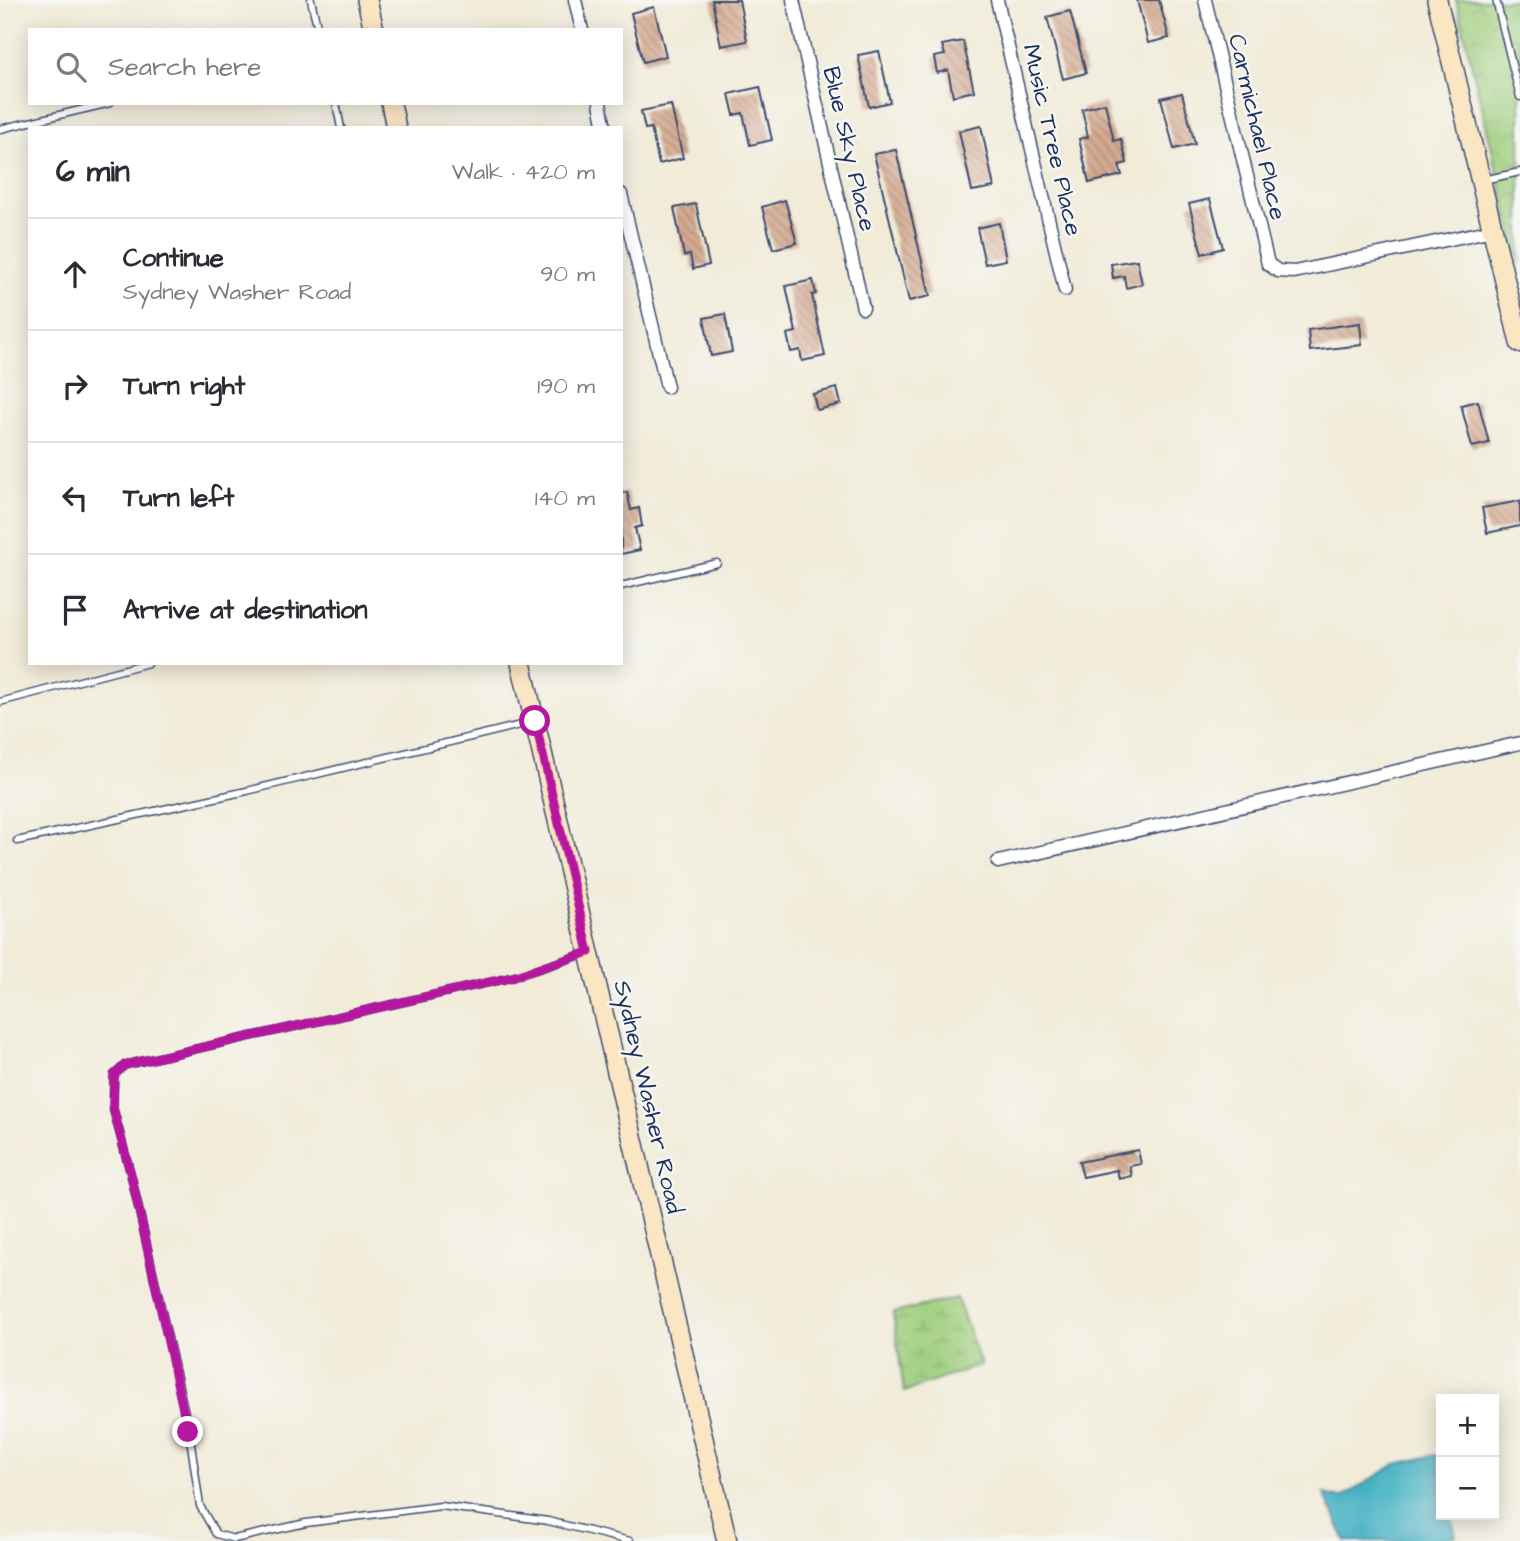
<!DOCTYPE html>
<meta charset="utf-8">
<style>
:root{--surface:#fff;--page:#f2f2f3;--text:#2b2b33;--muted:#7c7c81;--line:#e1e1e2}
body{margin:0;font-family:"Architects Daughter",sans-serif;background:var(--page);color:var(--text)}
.controls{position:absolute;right:21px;bottom:21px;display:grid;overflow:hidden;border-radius:0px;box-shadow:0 4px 18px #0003}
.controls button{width:63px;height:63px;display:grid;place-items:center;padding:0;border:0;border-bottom:2px solid var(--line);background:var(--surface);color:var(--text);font:35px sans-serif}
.stop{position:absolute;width:21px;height:21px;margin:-16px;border:5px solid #b5179e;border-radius:50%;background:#fff}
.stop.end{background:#b5179e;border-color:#fff;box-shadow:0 2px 7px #0008}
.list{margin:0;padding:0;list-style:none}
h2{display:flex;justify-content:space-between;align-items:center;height:91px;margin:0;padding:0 28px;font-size:30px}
h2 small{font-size:23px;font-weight:400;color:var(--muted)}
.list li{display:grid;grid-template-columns:46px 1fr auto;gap:21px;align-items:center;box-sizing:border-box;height:112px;padding:0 28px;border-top:2px solid var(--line)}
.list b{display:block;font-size:26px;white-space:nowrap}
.list p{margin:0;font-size:23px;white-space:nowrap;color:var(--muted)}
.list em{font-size:23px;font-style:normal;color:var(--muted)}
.icon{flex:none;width:38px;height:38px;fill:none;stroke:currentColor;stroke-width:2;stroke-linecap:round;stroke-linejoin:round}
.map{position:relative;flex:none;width:1520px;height:1541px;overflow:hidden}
.search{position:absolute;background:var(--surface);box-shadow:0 4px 18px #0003;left:28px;top:28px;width:595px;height:77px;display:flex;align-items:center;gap:18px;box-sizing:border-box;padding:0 24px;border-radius:0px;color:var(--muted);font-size:26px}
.panel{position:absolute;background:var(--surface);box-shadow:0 4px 18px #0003;left:28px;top:126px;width:595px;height:539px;border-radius:0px}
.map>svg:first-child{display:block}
</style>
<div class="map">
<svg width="1520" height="1541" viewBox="0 0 1520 1541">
<defs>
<pattern id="wetland-marsh" width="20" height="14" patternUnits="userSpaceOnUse" patternTransform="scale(1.75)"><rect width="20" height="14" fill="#9ecd7b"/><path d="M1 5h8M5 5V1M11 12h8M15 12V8" fill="none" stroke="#88b06d"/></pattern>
<pattern id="park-crowns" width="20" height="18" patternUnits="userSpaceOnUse" patternTransform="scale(1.75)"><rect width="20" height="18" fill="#9ecd7b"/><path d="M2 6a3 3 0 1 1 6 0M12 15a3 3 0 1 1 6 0" fill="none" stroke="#88b06d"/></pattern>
<pattern id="building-back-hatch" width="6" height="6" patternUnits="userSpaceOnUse" patternTransform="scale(1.75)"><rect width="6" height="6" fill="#d5aa91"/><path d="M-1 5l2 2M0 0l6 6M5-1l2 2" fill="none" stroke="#ac8b7a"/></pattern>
</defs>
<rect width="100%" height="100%" fill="#f6f6f2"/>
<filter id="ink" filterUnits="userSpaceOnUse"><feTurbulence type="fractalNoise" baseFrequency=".0143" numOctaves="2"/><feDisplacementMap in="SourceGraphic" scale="14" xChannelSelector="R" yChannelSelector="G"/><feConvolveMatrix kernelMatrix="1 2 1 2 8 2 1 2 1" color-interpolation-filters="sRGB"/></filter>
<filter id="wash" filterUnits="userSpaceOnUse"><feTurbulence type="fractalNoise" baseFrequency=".00686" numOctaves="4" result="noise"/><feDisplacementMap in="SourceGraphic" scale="28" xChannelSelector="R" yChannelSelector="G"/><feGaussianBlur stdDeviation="1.57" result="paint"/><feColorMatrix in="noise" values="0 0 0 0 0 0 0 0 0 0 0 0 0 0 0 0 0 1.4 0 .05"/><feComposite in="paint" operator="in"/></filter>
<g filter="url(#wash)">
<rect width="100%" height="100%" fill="#f1ebd8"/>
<path fill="url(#wetland-marsh)" stroke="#5c7e6c" stroke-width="2" d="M957 1298 981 1365 904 1392 893 1313Z"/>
<path fill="url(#park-crowns)" stroke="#5c7e6c" stroke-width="2" d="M1456 0H1520V266Z"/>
<path fill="#46b2c3" stroke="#307090" stroke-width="2" d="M1436 1455 1441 1476V1515H1451L1456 1536 1434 1541H1346L1324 1494 1341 1498 1396 1464Z"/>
<g id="blocks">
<g fill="url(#building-back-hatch)">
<path d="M712 0H739L747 41 721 46Z"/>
<path d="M1137 0H1159L1169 38 1148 43Z"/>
<path d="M654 7 666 56 643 62 631 13Z"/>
<path d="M1070 11 1086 73 1063 79 1047 17Z"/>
<path d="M963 41 974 91 953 96 948 70 937 73 934 57 945 55 942 45Z"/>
<path d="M879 51 890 102 869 107 858 55Z"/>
<path d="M760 87 772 140 750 145 743 113 734 115 729 94Z"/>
<path d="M1182 93 1195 144 1174 149 1161 98Z"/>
<path d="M1105 103 1114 141 1121 139 1127 163 1119 165 1122 175 1089 183 1079 139 1088 137 1082 109Z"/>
<path d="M671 105 683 158 659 164 651 128 645 129 641 111Z"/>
<path d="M981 126 994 187 972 191 959 131Z"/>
<path d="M896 150 930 296 909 301 874 154Z"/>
<path d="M1210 199 1223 248 1202 254 1189 204Z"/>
<path d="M785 200 797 243 773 249 762 207Z"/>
<path d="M696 204 709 265 693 269 690 255 684 256 674 208Z"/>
<path d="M999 223 1006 260 985 264 977 228Z"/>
<path d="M1137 260 1142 284 1126 288 1124 276 1113 278 1111 264Z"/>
<path d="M813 280 816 294 812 295 825 356 802 361 800 350 791 352 787 334 796 332 786 286Z"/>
<path d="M725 314 732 352 711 356 704 318Z"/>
<path d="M1360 323 1362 345 1310 351 1308 330Z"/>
<path d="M837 388 841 404 817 410 813 394Z"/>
<path d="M1478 401 1489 443 1472 447 1461 405Z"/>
<path d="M627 492 631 510 639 508 642 526 635 528 640 550 621 554V493Z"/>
<path d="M1520 501V526L1487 533 1482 508Z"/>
<path d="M1138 1150 1141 1164 1130 1166 1132 1176 1119 1179 1117 1170 1083 1177 1079 1162Z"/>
</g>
</g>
</g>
<g filter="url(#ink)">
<use href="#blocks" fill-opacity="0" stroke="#3b4b70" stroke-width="2"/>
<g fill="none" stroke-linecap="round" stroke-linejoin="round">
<defs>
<g id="lane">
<path d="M311 0 318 30"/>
<path d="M1496 0 1520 97"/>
<path d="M336 103 341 128"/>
<path d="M0 129 110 103"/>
<path d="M1483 180 1520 172"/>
<path d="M621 586 717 563"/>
<path d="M0 702 148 663"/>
<path d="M17 841 247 791 533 722"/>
<path d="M587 953 513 977 125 1065 114 1075 113 1108 132 1179 189 1431 200 1506 216 1534 234 1539 306 1523 441 1506 548 1521 630 1541"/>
</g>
<g id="street">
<path d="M575 0 582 30"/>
<path d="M793 0 863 308"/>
<path d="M997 0 1065 290"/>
<path d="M1205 0 1268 264 1278 271 1294 272 1493 230"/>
<path d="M600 103 605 128"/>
<path d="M621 194 667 387"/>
<path d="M998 862 1520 743"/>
</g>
<g id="secondary">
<path d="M367 0 374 30"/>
<path d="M1437 0 1520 343"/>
<path d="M391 103 396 128"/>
<path d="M521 663 727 1541"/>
</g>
</defs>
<use href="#lane" stroke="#3b4b70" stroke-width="9"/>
<use href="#street" stroke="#3b4b70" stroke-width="15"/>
<use href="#secondary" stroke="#3b4b70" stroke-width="22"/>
<use href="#lane" stroke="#fff" stroke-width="6"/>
<use href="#street" stroke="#fff" stroke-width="12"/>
<use href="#secondary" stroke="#fbe6c4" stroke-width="19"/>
</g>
</g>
<g fill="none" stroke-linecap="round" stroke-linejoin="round" filter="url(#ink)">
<path stroke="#b5179e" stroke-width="9" d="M188 1432 132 1179 113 1108 114 1075 125 1065 513 977 589 952 535 721"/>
</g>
<g text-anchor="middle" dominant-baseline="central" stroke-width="5" stroke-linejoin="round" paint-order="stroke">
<g font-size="24" fill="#1b2f5e" stroke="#f6f6f2">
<text transform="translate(1257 127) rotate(77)">Carmichael Place</text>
<text transform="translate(1052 140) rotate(77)">Music Tree Place</text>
<text transform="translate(849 149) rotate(77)">Blue Sky Place</text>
<text transform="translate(648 1097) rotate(77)">Sydney Washer Road</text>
</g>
</g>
</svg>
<div class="controls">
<button>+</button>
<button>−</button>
</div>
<div class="stop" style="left:535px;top:721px"></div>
<div class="stop end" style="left:188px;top:1432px"></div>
<div class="search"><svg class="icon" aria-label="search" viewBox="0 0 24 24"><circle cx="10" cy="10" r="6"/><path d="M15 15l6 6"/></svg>Search here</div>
<section class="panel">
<h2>6 min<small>Walk · 420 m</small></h2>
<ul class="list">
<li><svg class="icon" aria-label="ahead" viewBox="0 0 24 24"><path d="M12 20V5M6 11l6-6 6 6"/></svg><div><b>Continue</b><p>Sydney Washer Road</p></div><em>90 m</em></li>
<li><svg class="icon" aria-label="right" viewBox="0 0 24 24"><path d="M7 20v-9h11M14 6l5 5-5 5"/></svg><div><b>Turn right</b></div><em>190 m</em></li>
<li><svg class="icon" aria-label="left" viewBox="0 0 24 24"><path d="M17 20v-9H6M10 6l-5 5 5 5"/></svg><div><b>Turn left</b></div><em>140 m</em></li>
<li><svg class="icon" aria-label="arrive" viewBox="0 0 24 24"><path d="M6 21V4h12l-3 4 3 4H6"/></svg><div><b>Arrive at destination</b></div></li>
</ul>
</section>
</div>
